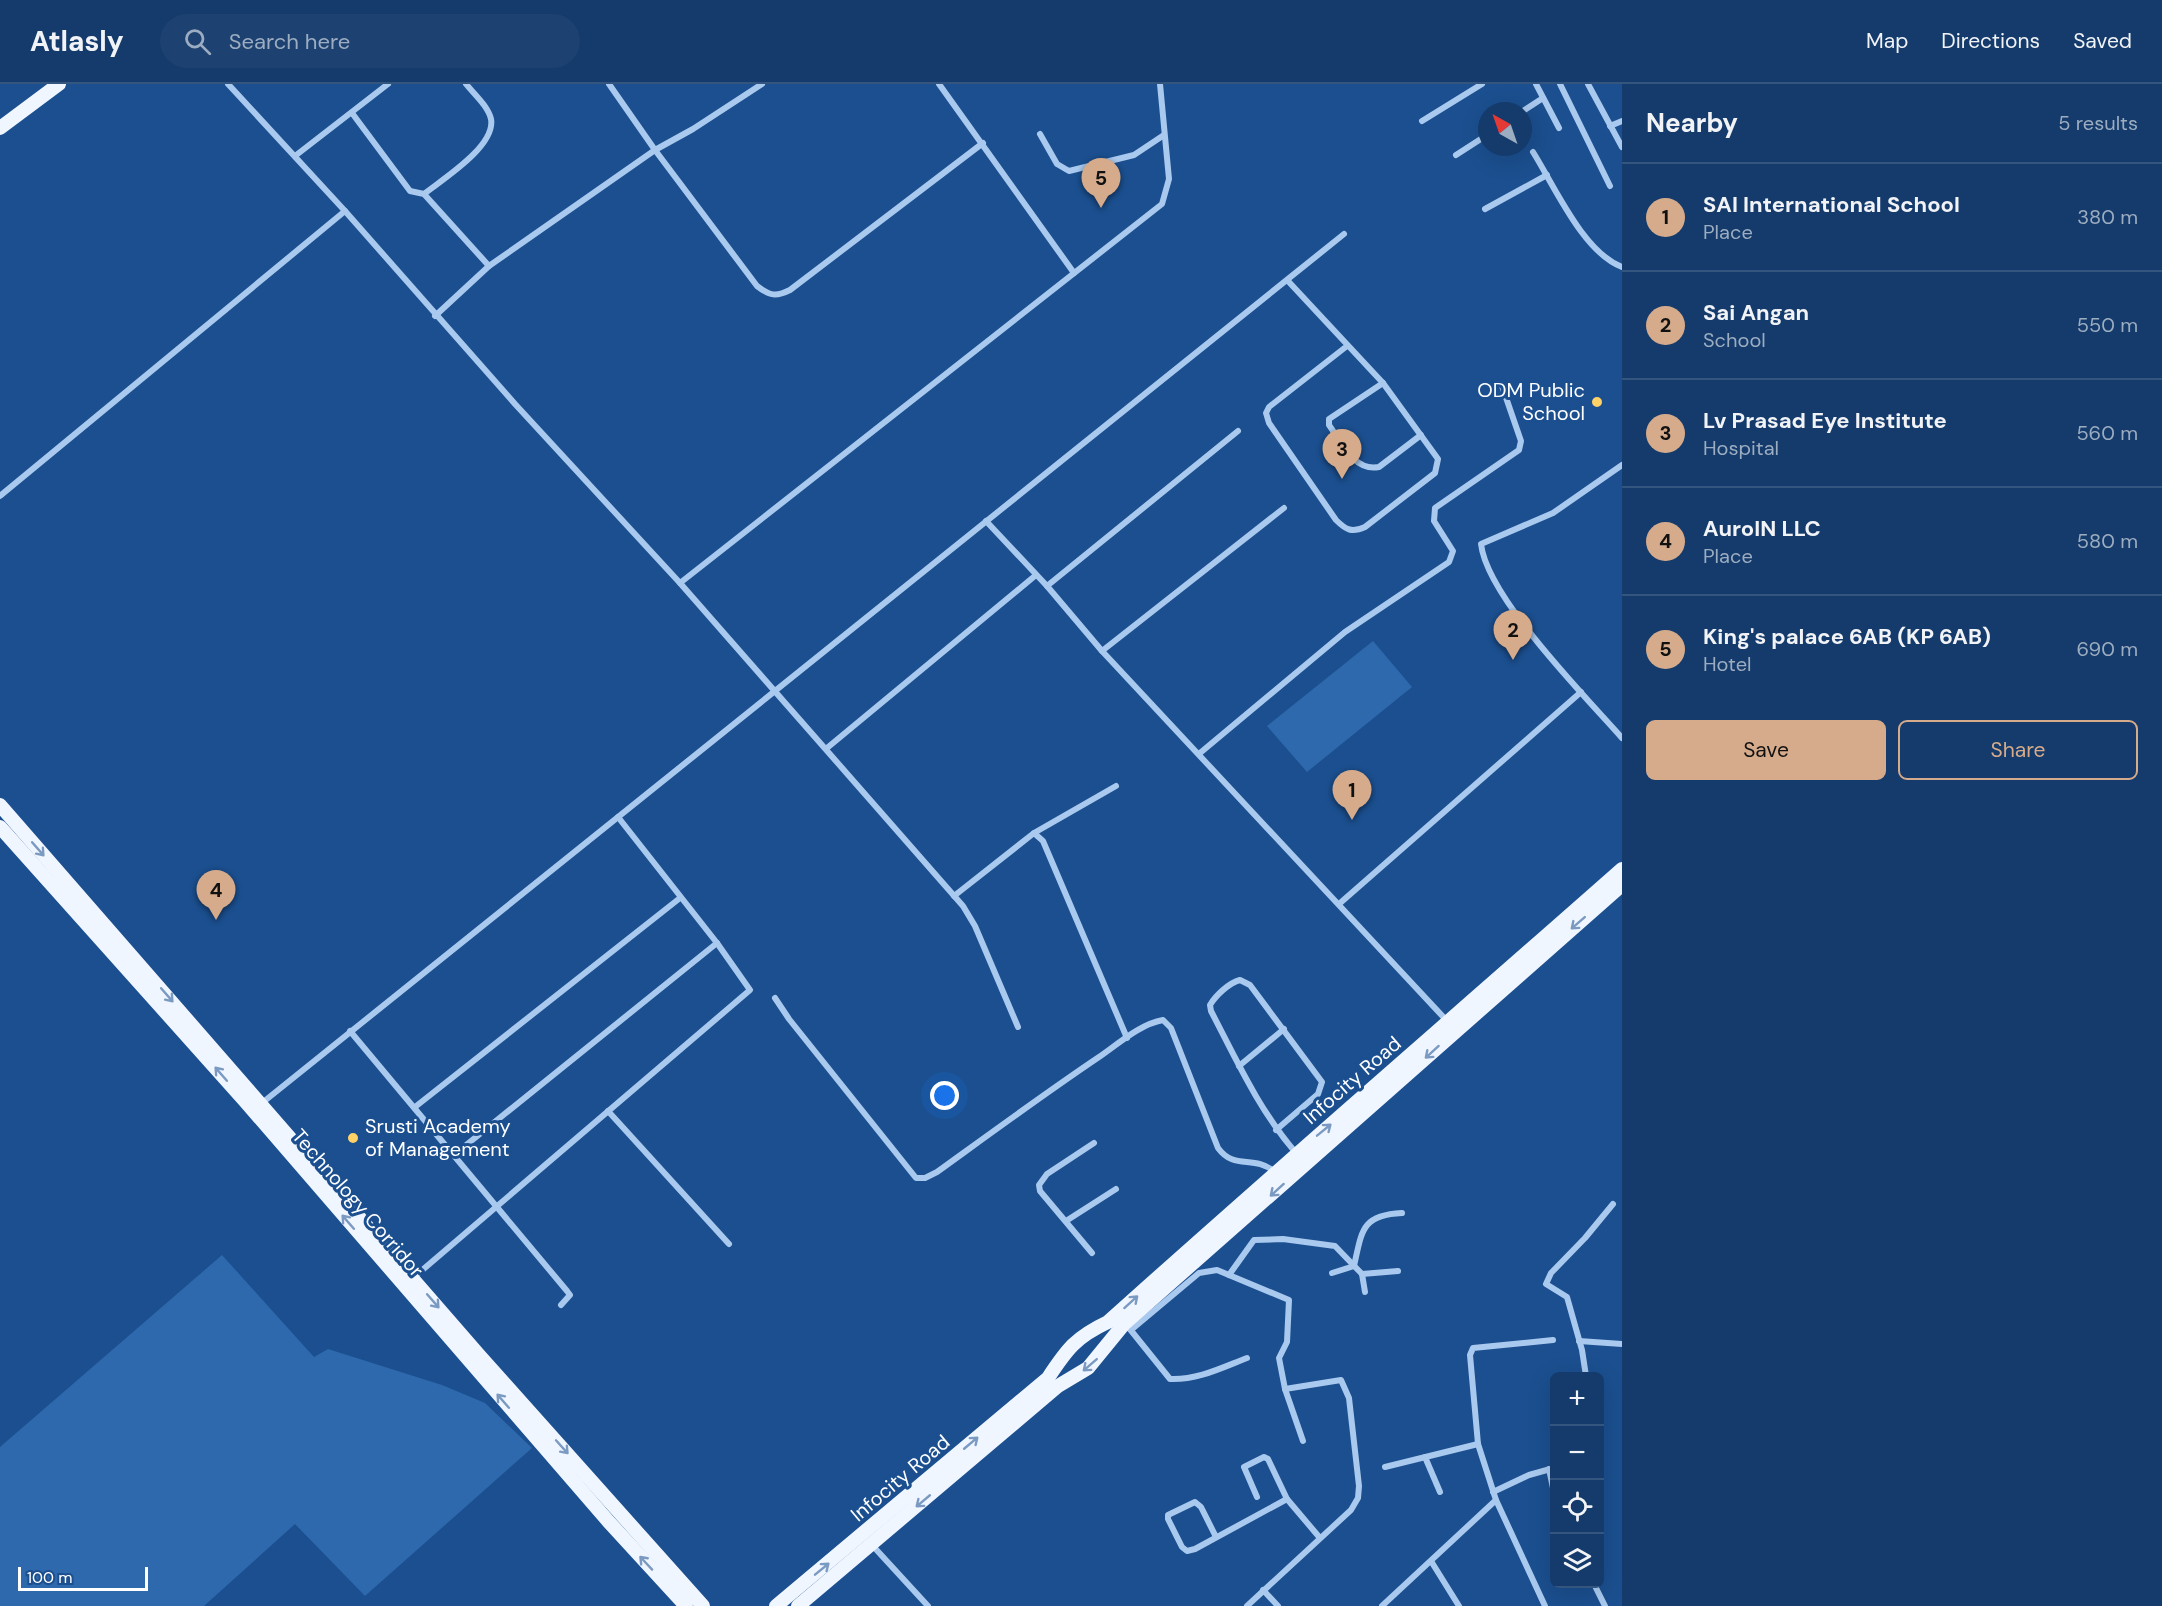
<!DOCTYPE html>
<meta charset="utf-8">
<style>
:root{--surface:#143b6b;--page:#1d4271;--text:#f1f3f6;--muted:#9dadc1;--line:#33557e;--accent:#d6ab8b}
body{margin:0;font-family:"DM Sans",sans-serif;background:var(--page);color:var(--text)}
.controls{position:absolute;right:18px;bottom:18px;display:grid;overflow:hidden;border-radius:9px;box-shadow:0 6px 24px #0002}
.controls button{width:54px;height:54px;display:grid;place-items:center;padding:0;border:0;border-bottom:2px solid var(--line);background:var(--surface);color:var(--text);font:30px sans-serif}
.compass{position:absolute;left:1478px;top:18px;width:54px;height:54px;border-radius:50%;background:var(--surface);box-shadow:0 6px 24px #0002;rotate:320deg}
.scale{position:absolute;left:18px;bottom:15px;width:130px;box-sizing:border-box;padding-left:6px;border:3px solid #fff;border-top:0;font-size:16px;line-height:21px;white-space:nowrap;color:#fff;-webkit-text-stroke:4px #1b4f8f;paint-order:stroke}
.you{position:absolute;left:945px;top:1012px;width:21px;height:21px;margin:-15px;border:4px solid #fff;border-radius:50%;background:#1a73e8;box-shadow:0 0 0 9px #1a73e833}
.badge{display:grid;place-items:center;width:39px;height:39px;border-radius:50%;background:var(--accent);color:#111;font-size:20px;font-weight:700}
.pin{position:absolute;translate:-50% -50px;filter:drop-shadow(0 2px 3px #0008)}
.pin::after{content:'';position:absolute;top:32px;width:21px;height:18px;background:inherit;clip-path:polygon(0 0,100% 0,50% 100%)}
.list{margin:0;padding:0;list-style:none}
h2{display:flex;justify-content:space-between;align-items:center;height:78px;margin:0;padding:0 24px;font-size:26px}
h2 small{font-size:20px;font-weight:400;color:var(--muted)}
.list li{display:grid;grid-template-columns:39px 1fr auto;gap:18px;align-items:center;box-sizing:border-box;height:108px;padding:0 24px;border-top:2px solid var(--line)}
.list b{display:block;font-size:22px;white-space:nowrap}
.list p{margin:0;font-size:20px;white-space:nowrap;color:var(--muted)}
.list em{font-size:20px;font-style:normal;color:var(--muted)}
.actions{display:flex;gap:12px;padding:18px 24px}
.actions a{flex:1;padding:14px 0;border:2px solid var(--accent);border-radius:9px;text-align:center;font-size:21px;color:var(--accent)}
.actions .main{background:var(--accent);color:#111}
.icon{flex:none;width:33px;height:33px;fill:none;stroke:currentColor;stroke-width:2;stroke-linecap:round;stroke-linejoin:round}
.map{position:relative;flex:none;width:1622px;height:1522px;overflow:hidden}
header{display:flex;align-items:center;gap:36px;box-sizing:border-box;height:84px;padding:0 30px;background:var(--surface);border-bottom:2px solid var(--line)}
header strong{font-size:28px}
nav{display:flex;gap:33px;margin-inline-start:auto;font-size:21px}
.search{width:420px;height:54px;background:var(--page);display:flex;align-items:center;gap:15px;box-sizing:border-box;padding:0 21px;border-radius:33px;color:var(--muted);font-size:22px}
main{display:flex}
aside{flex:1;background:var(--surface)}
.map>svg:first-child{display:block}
</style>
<header>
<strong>Atlasly</strong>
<div class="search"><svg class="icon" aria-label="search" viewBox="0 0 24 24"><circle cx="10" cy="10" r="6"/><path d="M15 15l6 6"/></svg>Search here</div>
<nav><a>Map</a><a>Directions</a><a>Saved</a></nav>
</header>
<main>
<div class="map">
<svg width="1622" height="1522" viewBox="0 0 1622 1522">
<rect width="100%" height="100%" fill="#1b4f8f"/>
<g fill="#2e69ad">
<path d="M1373 557 1412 603 1307 688 1267 642Z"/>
<path d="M222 1171 314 1273 328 1265 442 1301 485 1319 532 1364 365 1512 295 1440 204 1522H0V1363Z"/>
</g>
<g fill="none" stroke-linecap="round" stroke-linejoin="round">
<g stroke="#a9c9ee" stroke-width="6">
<path d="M228 0 345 127 515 320 680 499 963 822 975 842 1018 943"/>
<path d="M609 0 655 66 757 202C770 212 776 213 790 206L983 59"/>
<path d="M939 0 1074 189"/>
<path d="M1536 0 1559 44"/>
<path d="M1560 0 1610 102"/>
<path d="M1588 0 1622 63"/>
<path d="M1523 27 1543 14"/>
<path d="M352 29 410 107 424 110 489 182 655 66 693 45 762 0"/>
<path d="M1422 37 1482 0"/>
<path d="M1610 42 1622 37"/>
<path d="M1040 50 1057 80 1069 87 1134 71 1164 51"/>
<path d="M1533 68C1555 103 1583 168 1622 183"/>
<path d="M1456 71 1487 51"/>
<path d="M295 72 388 0"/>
<path d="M424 110C443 95 496 62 491 35 488 22 474 10 466 0"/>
<path d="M1485 125 1547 91"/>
<path d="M1288 197 1383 299 1438 375 1435 389 1365 443C1352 449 1346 446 1336 436L1269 339 1266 329 1269 323 1347 262"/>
<path d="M435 232 489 182"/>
<path d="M1383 299 1329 335V341C1342 359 1354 388 1379 383L1421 351"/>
<path d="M1622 381 1553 429 1481 460C1487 513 1585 612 1622 654"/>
<path d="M0 412 345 127"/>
<path d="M986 437 1047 502 1102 567 1448 938"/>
<path d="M680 499 1162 120 1169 95 1160 0"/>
<path d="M1047 502 1238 347"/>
<path d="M1102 567 1284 424"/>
<path d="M827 664 1036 491"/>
<path d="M1200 669 1345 548 1449 478 1453 467 1434 437 1435 424 1519 366 1521 357 1502 302"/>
<path d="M1034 749 1116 702"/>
<path d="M954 812 1034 749 1043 757 1127 954"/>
<path d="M1339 820 1581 608"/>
<path d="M775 914 789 935 916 1094H925L937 1088C991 1049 1044 1010 1099 973 1118 960 1140 940 1163 936L1171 944 1218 1064C1235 1087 1253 1070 1275 1088"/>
<path d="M350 947 567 1207 570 1211 561 1221"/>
<path d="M1239 982 1284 945"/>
<path d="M262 1019 1344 150"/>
<path d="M415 1023 680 814"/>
<path d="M608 1027 729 1160"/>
<path d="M1276 1046 1318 1010 1322 998 1250 901 1240 896C1229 899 1216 911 1210 921L1211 927C1237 977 1259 1026 1296 1069"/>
<path d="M455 1070 717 859"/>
<path d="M1066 1137 1116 1105"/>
<path d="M1092 1169 1040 1107 1039 1101 1047 1090 1094 1059"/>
<path d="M1332 1189 1354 1182C1362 1147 1361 1131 1402 1129"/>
<path d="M1362 1190 1398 1187"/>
<path d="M1229 1191 1254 1156 1283 1155 1335 1162 1362 1190 1365 1208"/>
<path d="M413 1194 750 906 717 859 618 733"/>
<path d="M1129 1244 1170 1295C1198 1296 1221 1284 1247 1274"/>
<path d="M1131 1246 1199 1189 1217 1186 1289 1216 1287 1258 1279 1274 1285 1305 1303 1357"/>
<path d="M1579 1257 1622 1260"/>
<path d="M1586 1292 1582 1266 1567 1213 1546 1200 1551 1189 1585 1154 1613 1120"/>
<path d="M1425 1373 1440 1408"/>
<path d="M1385 1383 1478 1360"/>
<path d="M1549 1385 1554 1409"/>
<path d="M1493 1408 1529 1391 1554 1384"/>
<path d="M1257 1413 1244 1383 1264 1373 1268 1375 1287 1415 1320 1454"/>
<path d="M1496 1416 1545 1522"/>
<path d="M1216 1453 1201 1423 1195 1418 1168 1431V1435L1182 1463 1187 1467 1195 1465 1287 1415"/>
<path d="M872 1461 928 1522"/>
<path d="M1431 1477 1459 1522"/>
<path d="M1594 1500 1605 1522"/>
<path d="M1263 1506 1278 1522"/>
<path d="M1247 1522 1351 1426 1358 1414 1359 1402 1349 1314 1341 1296 1285 1305"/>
<path d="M1382 1522 1496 1416 1478 1360 1470 1271 1473 1264 1553 1256"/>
</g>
<g stroke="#f0f6ff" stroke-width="14">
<path d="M0 44 59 0"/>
<path d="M0 721 479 1271 703 1522"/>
<path d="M0 743 245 1017 608 1437 686 1522"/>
<path d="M776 1522 1048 1294C1067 1265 1076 1253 1108 1238 1278 1085 1451 936 1622 785"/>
<path d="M798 1522 1058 1302 1088 1284 1124 1240 1622 801"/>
</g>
</g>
<defs><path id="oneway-shaft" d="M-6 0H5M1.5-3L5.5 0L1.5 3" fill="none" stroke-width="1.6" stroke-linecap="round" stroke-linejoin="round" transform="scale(1.5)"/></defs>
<g stroke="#7b9ac1">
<use href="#oneway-shaft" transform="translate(38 765) rotate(49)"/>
<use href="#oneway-shaft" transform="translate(1578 839) rotate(139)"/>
<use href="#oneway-shaft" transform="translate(167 911) rotate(49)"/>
<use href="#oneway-shaft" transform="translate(1432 968) rotate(138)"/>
<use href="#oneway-shaft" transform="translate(221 990) rotate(-131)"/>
<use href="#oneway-shaft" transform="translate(1324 1046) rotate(-39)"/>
<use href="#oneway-shaft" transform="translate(1277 1106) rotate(138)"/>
<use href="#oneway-shaft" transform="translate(348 1138) rotate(-131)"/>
<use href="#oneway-shaft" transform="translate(433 1217) rotate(49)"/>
<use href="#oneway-shaft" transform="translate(1131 1218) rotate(-42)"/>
<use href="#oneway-shaft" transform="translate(1090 1281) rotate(139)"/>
<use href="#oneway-shaft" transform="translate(503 1317) rotate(-131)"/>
<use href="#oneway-shaft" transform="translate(971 1359) rotate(-40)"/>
<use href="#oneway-shaft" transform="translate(562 1363) rotate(48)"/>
<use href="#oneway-shaft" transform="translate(923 1417) rotate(140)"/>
<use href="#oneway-shaft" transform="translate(646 1479) rotate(-133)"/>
<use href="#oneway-shaft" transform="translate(822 1485) rotate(-39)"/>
</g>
<g fill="#ffd166" stroke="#1b4f8f" stroke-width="2">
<circle cx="1597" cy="318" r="6"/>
<circle cx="353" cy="1054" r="6"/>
</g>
<g text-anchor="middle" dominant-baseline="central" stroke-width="6" stroke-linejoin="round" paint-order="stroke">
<g font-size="20" fill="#fff" stroke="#1b4f8f" text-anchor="end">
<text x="1585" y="306">ODM Public<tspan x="1585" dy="23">School</tspan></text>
<text x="365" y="1042" text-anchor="start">Srusti Academy<tspan x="365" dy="23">of Management</tspan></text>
</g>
<g font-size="20" fill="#fff" stroke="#1b4f8f">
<text transform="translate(1352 996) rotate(-41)">Infocity Road</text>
<text transform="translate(358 1119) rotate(49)">Technology Corridor</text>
<text transform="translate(900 1394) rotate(-40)">Infocity Road</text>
</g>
</g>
</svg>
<div class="controls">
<button>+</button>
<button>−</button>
<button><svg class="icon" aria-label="locate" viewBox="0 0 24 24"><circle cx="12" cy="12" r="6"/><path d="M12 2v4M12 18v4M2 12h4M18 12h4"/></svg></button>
<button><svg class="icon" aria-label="layers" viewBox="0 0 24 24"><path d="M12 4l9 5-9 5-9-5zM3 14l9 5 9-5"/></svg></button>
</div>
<svg class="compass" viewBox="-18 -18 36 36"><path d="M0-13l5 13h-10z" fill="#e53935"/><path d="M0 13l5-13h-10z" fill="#9dadc1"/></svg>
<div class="scale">100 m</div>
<div class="you"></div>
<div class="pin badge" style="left:1352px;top:736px">1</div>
<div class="pin badge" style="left:1513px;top:576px">2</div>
<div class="pin badge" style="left:1342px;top:395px">3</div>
<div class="pin badge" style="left:216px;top:836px">4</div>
<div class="pin badge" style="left:1101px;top:124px">5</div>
</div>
<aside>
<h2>Nearby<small>5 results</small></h2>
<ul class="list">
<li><span class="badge">1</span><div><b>SAI International School</b><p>Place</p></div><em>380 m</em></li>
<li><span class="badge">2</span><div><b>Sai Angan</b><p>School</p></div><em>550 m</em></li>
<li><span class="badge">3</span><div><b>Lv Prasad Eye Institute</b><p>Hospital</p></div><em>560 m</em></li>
<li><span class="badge">4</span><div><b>AuroIN LLC</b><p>Place</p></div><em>580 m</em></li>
<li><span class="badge">5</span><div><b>King's palace 6AB (KP 6AB)</b><p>Hotel</p></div><em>690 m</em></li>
</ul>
<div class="actions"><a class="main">Save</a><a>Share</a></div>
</aside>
</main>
